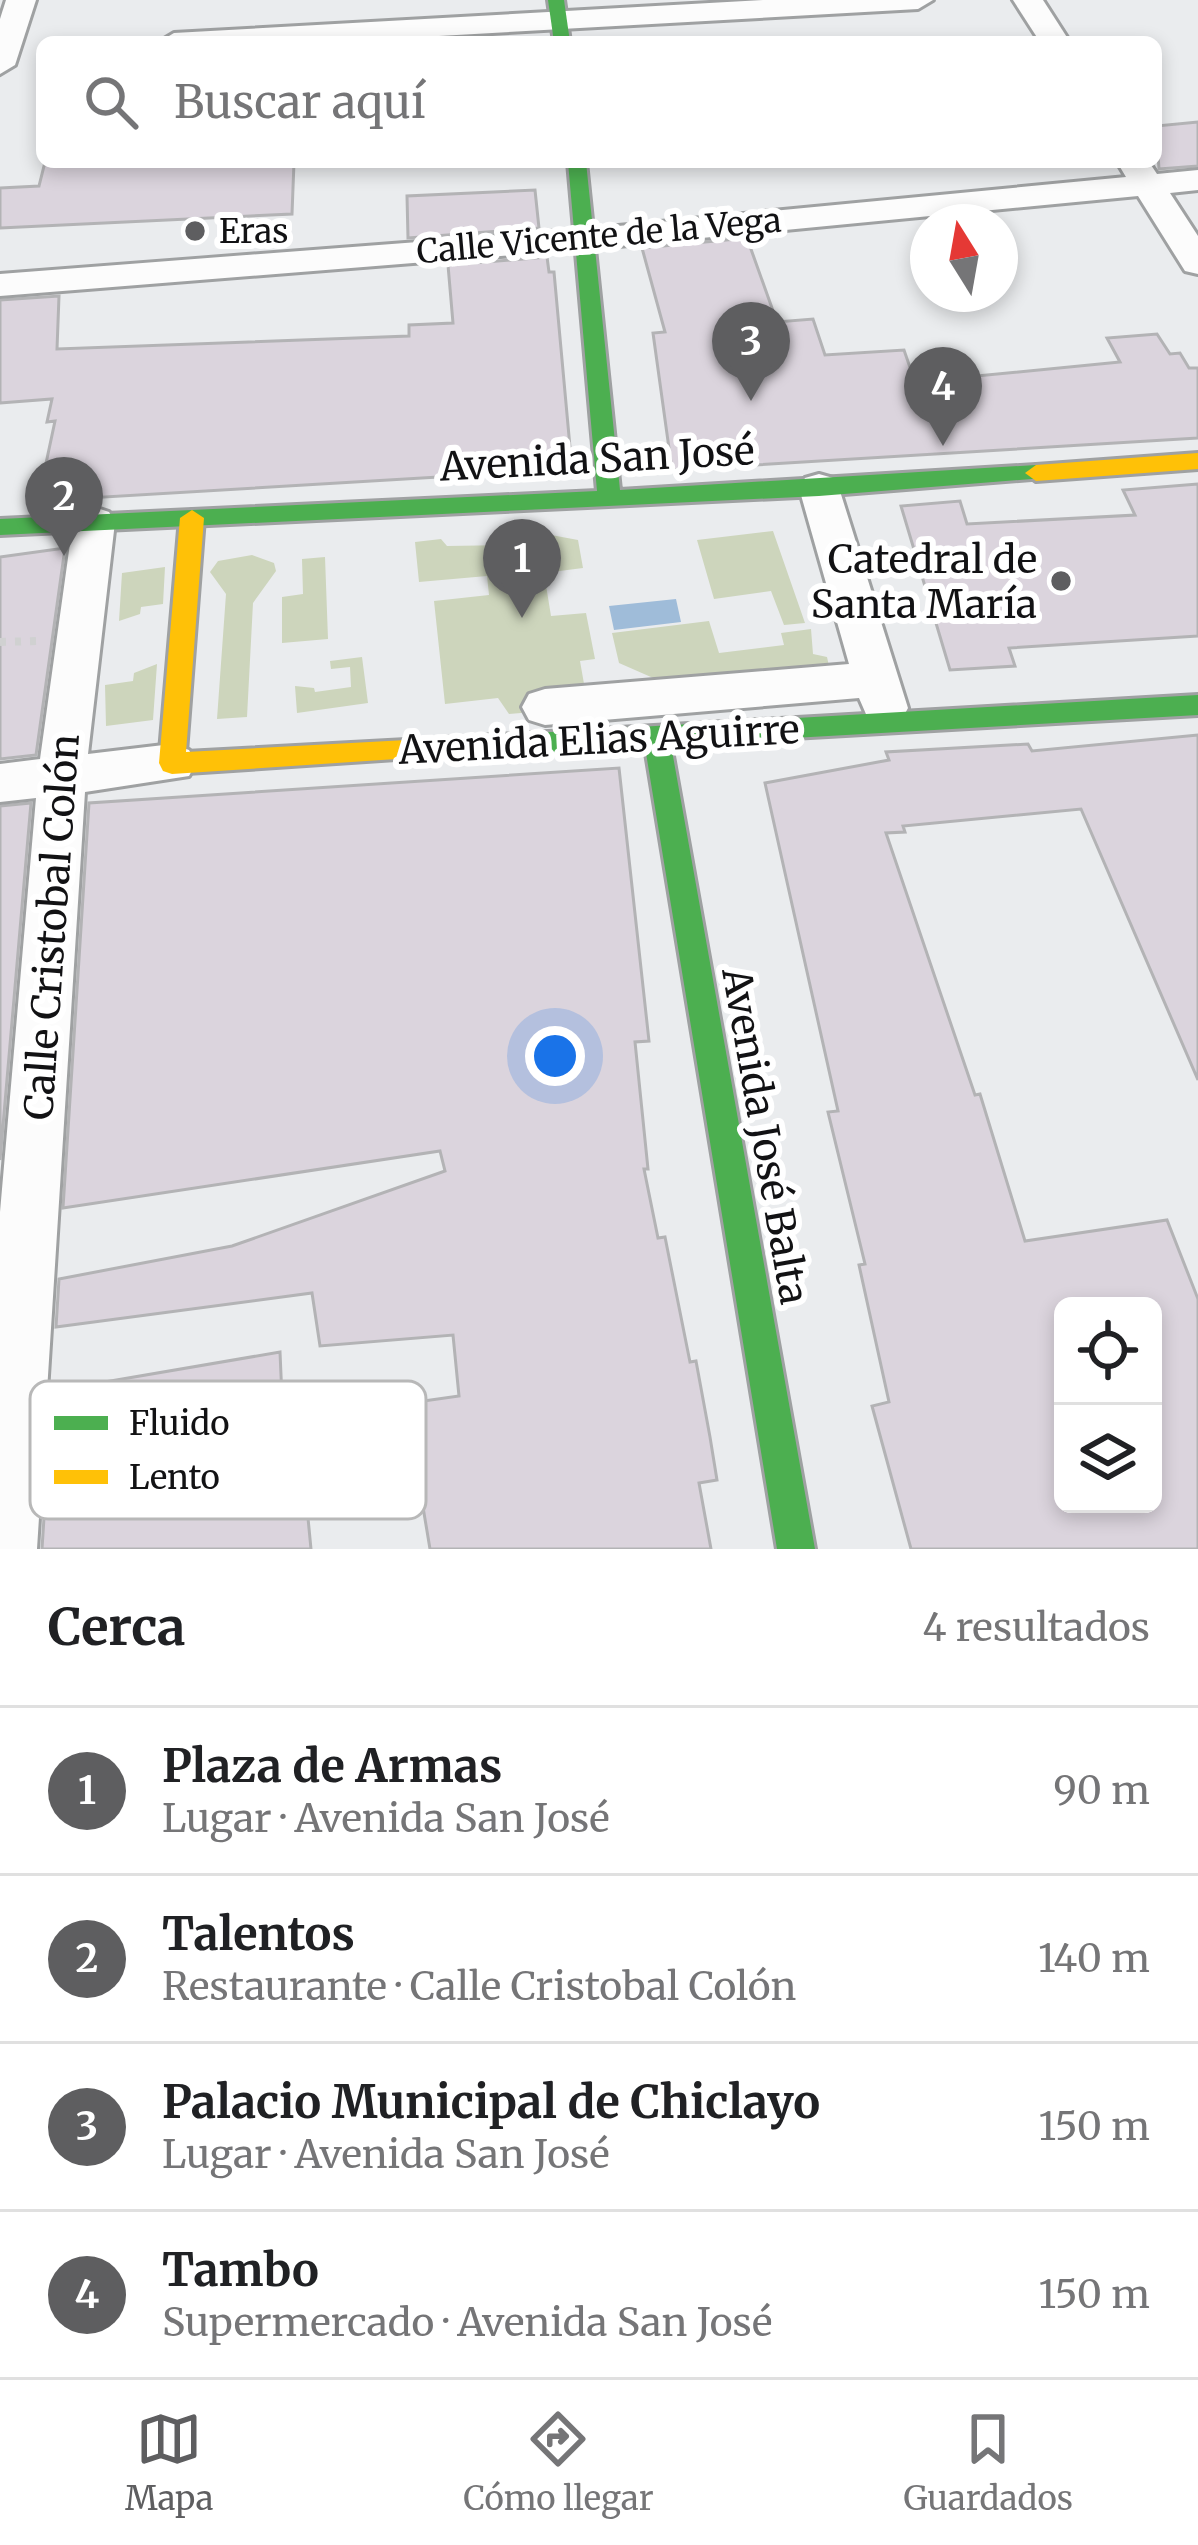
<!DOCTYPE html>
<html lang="es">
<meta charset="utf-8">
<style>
:root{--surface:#fff;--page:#f2f2f2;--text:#202124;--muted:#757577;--line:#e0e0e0;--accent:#5e5e60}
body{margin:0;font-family:Merriweather,serif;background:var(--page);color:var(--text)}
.controls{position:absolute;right:36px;bottom:36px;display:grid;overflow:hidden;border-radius:18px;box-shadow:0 6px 18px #0003}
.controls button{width:108px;height:108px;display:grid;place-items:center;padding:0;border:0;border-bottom:3px solid var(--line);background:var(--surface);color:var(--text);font:60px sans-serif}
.compass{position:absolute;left:910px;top:204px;width:108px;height:108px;border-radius:50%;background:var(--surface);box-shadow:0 6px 18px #0003;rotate:349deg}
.you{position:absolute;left:555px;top:1056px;width:42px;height:42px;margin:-30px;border:9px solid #fff;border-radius:50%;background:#1a73e8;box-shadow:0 0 0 18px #1a73e833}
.badge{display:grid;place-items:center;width:78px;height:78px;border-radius:50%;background:var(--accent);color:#fff;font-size:39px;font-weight:700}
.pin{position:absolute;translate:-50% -99px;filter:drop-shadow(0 3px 6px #0008)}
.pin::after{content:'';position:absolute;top:63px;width:42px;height:36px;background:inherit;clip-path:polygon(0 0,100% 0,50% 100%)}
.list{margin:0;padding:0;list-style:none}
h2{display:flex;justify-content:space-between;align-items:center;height:156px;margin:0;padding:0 48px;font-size:51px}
h2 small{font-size:39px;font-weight:400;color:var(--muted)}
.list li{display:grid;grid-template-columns:78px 1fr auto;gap:36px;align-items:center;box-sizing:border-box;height:168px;padding:0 48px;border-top:3px solid var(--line)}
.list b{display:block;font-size:45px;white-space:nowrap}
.list p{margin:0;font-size:39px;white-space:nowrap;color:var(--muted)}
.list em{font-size:39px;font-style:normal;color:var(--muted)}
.icon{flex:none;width:66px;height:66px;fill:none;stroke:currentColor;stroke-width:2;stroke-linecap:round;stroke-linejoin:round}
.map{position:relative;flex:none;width:1198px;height:1549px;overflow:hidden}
.search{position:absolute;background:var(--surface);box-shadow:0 6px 18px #0003;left:36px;right:36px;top:36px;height:132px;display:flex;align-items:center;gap:30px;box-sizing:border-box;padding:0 42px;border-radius:18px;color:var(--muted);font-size:45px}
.sheet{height:828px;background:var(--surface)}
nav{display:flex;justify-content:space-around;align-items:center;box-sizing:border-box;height:168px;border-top:3px solid var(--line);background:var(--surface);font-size:33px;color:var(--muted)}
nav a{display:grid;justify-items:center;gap:6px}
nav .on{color:var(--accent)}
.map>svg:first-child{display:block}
</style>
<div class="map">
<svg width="1198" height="1549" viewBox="0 0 1198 1549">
<rect width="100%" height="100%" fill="#eaecee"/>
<g fill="#cdd5bc">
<path d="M773 531 805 623 784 625 771 591 714 599 697 540Z"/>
<path d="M546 534 578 540 583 568 544 573 551 616 586 613 595 659 580 661 587 701 581 708 509 714 498 698 445 704 434 601 489 595 487 576 419 582 415 542 441 539 447 546 514 545 515 537Z"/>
<path d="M252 555 274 563 276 571 253 603 247 717 217 719 226 594 210 572 218 561Z"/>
<path d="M325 557 328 639 282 643V597L303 594 302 559Z"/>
<path d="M165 567 163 604 141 607 140 614 119 621 122 573Z"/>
<path d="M709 621 719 653 784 645 781 633 811 629 813 654 827 657 831 675 676 688 619 663 612 633Z"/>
<path d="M362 657 368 703 297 713 295 686 314 688 315 692 351 687 350 667 331 669 330 661Z"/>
<path d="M157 664 153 720 106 726 105 685 133 681 134 673Z"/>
</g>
<path fill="#9fbcd9" d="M676 599 681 622 614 630 609 606Z"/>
<g fill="#dbd4dd" stroke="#b3b3b5" stroke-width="3" fill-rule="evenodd">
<path d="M1198 122V166L1159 169 1156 126Z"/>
<path d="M45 162H294L292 214 0 228V188L39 186Z"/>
<path d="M535 190 539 228 408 238 407 196Z"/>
<path d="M747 238 777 322 813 319 825 355 904 350 915 382 1120 362 1107 338 1157 334 1170 354 1180 353 1189 368H1198V438L672 470 653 333 665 332 642 248Z"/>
<path d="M547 257 549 272H554L572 469 38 501 55 421 47 422 52 399 0 403V300L59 296 57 349 409 336V325L453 323 448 265Z"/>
<path d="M1198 484V636L1009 648 1015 666 950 670 901 506 960 501 967 524 1135 515 1123 490Z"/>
<path d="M65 548 36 755 0 759V557Z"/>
<path d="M1198 735V1080L1081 809 903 826 905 832 886 833 975 1095 980 1094 1025 1241 1167 1220 1198 1299V1549H911L872 1406 889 1402 859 1265 865 1264 828 1112 838 1111 765 783 889 760 886 752 1028 744 1032 751ZM1063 1306H1153V1504H1063Z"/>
<path d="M619 768 649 1041 635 1042 648 1169H644L658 1238 665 1237 690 1362 696 1361 710 1437 717 1480 699 1483 711 1549H430L417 1471 305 1487 311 1549H42L52 1391 280 1352 283 1421 459 1396 453 1335 320 1346 312 1293 56 1327 59 1279 232 1246 445 1171 440 1151 63 1208 89 803Z"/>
<path d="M31 803 0 1160V806Z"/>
</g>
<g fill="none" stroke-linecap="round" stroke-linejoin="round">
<defs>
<g id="street">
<path d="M6 0H36L15 65 0 74V19Z"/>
<path d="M763 0H933L918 9 332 42H159L174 33Z"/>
<path d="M1013 0H1043L1070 42H1040Z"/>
<path d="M1117 162H1149L1157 174 1198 170V190L1170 193 1198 236V274L1185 271 1138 196 587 249 0 296V274L587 229 1126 177Z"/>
<path d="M819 474 833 478 839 488 908 708 901 721 885 726 869 721 859 698 545 725 529 720 522 707 529 694 545 689 849 664 799 488 805 478Z"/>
<path d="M94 507 109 512 115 522 88 754 172 744 189 750 196 763 189 776 85 792 37 1549H0V1212L36 798 0 802V764L40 759 73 522 79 512Z"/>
</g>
<g id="fast">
<path d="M548 0H564L570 42H554Z"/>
<path d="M568 162H586L620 490 1036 465 1044 468V478L819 496 0 535V519L597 491Z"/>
<path d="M1198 695V715L671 745 815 1549H777L645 747 462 757 453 754 449 747 453 740 462 737Z"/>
</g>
<g id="slow">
<path d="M1198 453V469L1036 481 1025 473 1036 465Z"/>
<path d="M192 510 204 518 186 752 462 737 471 740 475 747 471 754 172 774 163 771 159 763 180 518Z"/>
</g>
</defs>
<use href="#street" stroke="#9fa1a2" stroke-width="6"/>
<use href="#fast" stroke="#9fa1a2" stroke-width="6"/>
<use href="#slow" stroke="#9fa1a2" stroke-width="6"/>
<path stroke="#d0d1d1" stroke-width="8" stroke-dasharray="6 9" stroke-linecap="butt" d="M0 642 38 641"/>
<use href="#street" fill="#fcfcfc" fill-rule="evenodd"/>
<use href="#fast" fill="#4caf50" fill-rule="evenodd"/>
<use href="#slow" fill="#ffc107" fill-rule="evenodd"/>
</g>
<g fill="#5e5e60" stroke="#fff" stroke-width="4.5">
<circle cx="195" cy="231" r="12"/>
<circle cx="1061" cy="581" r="12"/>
</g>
<g text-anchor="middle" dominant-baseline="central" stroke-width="12" stroke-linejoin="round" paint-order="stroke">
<g font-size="33" fill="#121214" stroke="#fff" text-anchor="start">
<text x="219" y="231">Eras</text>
</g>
<g font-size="33" fill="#121214" stroke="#fff">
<text transform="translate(599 236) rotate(-5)">Calle Vicente de la Vega</text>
</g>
<g font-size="39" fill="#121214" stroke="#fff">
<text transform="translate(597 459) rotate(-3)">Avenida San José</text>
<text transform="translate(599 740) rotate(-3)">Avenida Elias Aguirre</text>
<text transform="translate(52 927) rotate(-86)">Calle Cristobal Colón</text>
<text transform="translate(765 1136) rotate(80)">Avenida José Balta</text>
</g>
<g font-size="39" fill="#121214" stroke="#fff" text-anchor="end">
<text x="1037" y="559">Catedral de<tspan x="1037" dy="45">Santa María</tspan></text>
</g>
</g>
<rect x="30" y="1381" width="396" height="138" rx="18" fill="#fff" stroke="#b8b8b8" stroke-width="3"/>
<rect x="54" y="1416" width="54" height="14" fill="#4caf50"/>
<rect x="54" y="1470" width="54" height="14" fill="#ffc107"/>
<g font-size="33" fill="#121214">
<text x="129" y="1435">Fluido</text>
<text x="129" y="1489">Lento</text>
</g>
</svg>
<div class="controls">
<button><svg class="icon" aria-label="locate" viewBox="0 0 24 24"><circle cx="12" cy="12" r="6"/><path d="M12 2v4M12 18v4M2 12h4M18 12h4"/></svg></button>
<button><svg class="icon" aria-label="layers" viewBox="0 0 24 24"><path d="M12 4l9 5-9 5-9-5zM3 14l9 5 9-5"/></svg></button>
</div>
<svg class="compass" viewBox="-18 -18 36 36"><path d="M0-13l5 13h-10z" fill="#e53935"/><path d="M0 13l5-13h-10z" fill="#757577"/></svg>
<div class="you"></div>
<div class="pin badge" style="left:522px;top:618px">1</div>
<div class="pin badge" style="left:64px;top:556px">2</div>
<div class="pin badge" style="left:751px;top:401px">3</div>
<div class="pin badge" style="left:943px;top:446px">4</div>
<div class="search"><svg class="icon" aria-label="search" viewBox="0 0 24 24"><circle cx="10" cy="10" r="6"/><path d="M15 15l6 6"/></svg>Buscar aquí</div>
</div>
<section class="sheet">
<h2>Cerca<small>4 resultados</small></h2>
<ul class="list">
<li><span class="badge">1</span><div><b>Plaza de Armas</b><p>Lugar · Avenida San José</p></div><em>90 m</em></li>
<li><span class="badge">2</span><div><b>Talentos</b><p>Restaurante · Calle Cristobal Colón</p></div><em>140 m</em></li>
<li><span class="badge">3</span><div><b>Palacio Municipal de Chiclayo</b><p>Lugar · Avenida San José</p></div><em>150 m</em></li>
<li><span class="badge">4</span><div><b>Tambo</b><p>Supermercado · Avenida San José</p></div><em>150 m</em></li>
</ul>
</section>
<nav>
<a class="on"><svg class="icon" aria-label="map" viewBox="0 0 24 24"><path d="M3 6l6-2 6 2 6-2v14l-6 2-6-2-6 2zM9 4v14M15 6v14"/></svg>Mapa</a>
<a><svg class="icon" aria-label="directions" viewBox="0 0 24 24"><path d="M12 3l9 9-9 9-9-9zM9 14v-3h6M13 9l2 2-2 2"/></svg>Cómo llegar</a>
<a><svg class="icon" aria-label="saved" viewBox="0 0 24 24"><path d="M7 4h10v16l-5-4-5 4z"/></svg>Guardados</a>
</nav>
